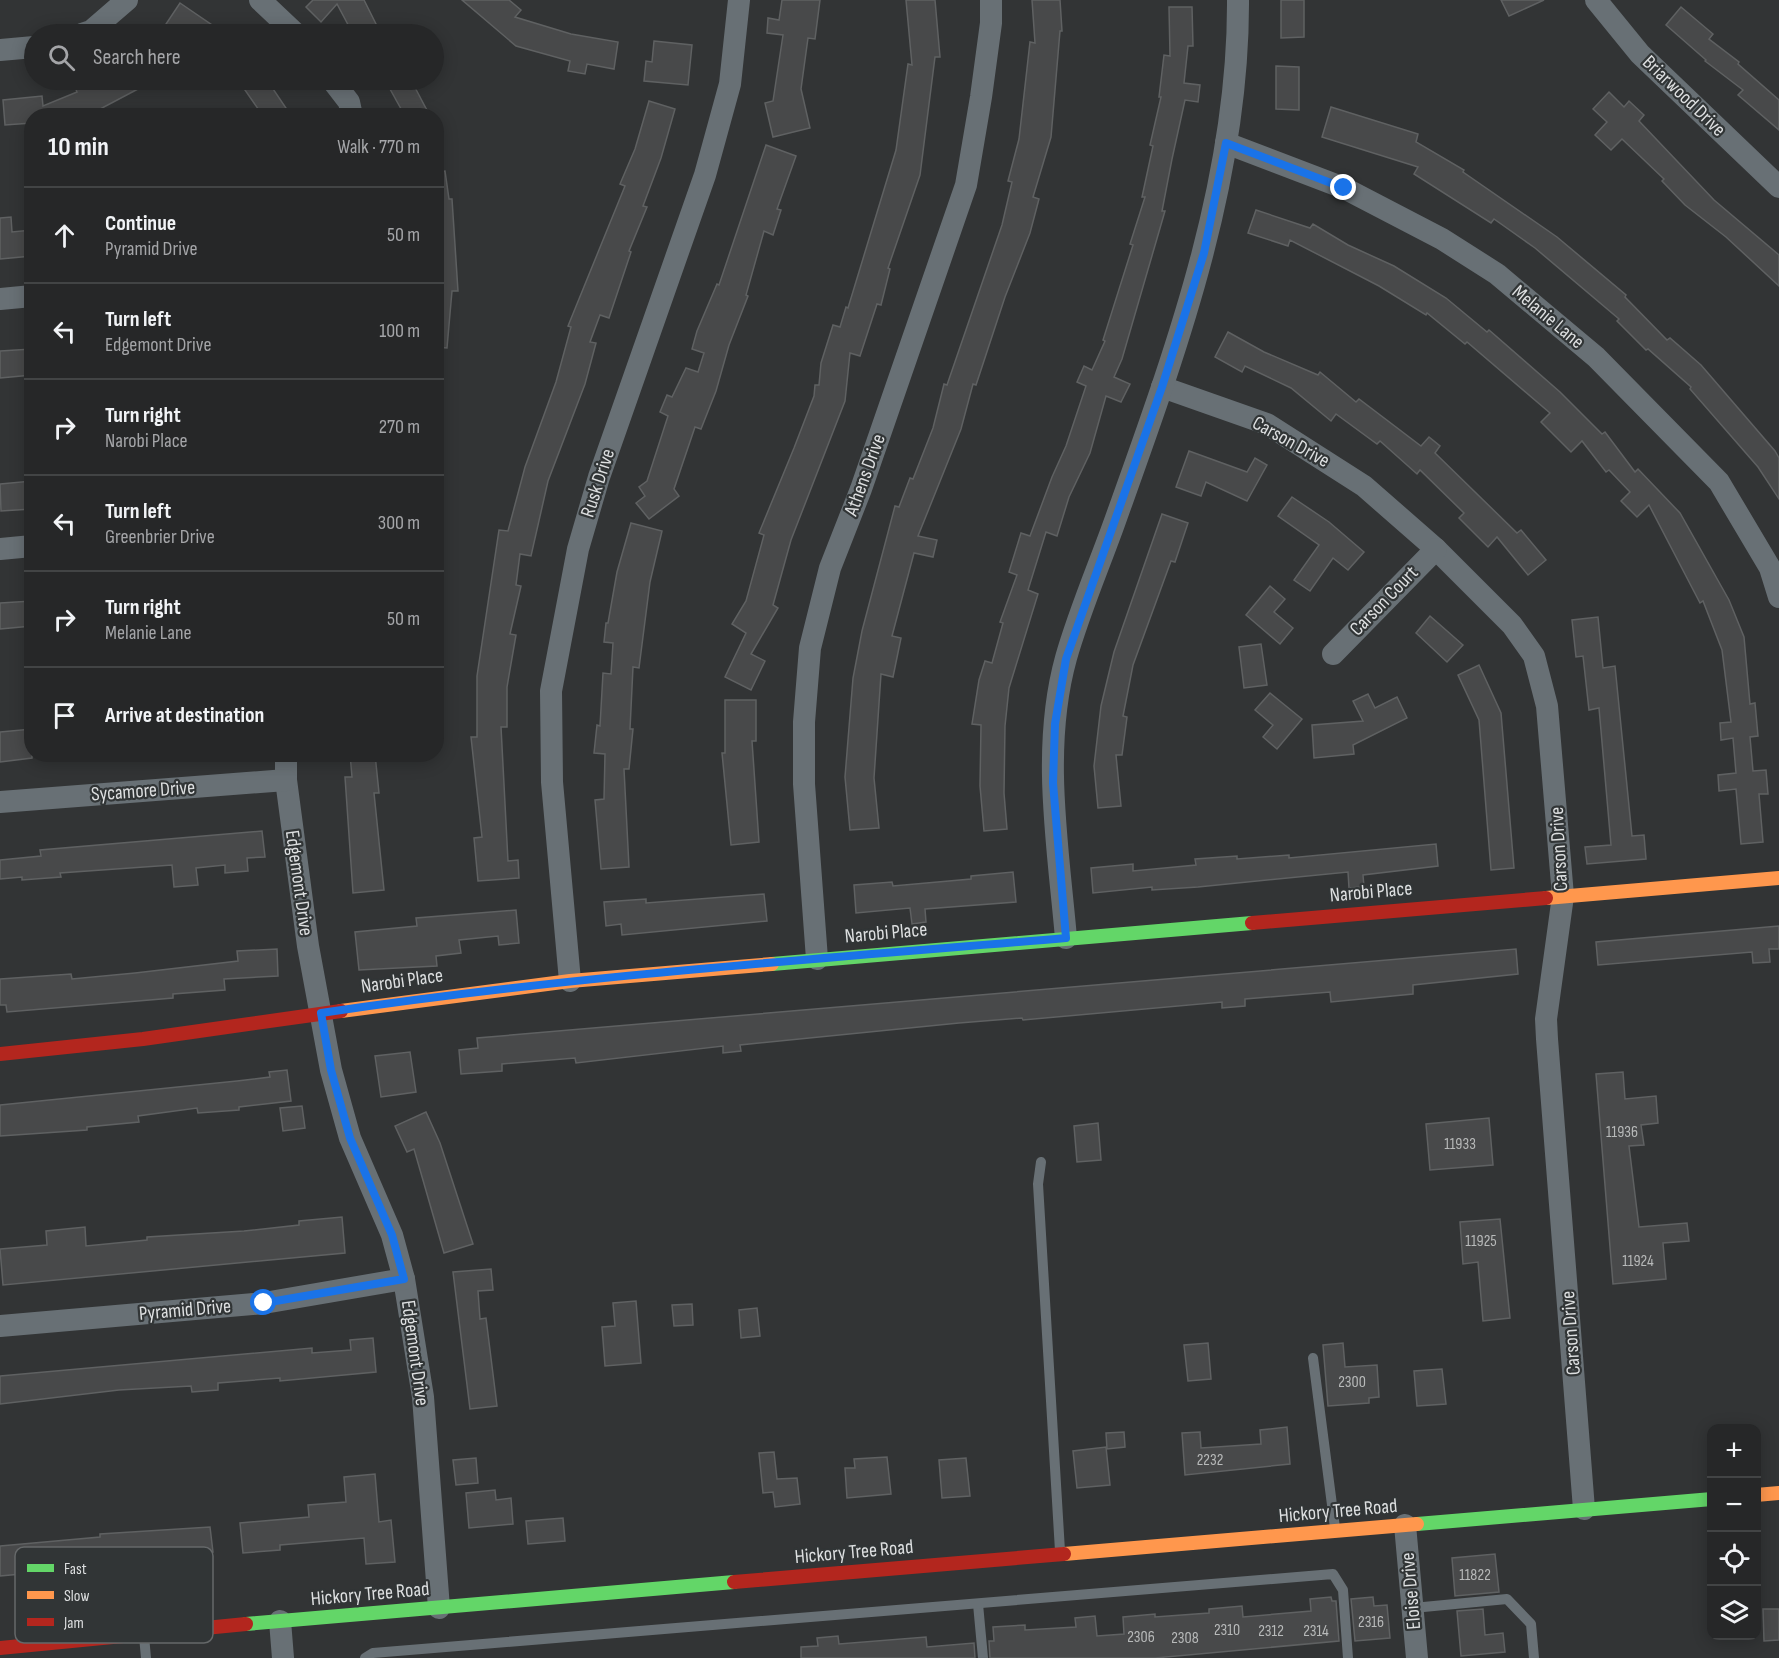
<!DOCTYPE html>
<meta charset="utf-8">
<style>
:root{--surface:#262728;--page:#2e2f30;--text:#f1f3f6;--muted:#a4a5a8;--line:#424445}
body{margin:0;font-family:"Sofia Sans Condensed",sans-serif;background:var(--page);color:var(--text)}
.controls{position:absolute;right:18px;bottom:18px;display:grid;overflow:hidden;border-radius:12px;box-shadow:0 3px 15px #0003}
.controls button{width:54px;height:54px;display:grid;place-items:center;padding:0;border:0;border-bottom:2px solid var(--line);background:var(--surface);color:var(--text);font:30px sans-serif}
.stop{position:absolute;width:18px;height:18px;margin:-14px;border:4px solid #1a73e8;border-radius:50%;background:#fff}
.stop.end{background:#1a73e8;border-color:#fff;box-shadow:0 2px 6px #0008}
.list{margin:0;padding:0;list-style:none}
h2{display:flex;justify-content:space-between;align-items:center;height:78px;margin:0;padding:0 24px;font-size:26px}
h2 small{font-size:20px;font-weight:400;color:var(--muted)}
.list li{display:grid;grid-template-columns:39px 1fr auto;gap:18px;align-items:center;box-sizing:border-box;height:96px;padding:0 24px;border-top:2px solid var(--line)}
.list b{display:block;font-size:22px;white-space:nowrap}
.list p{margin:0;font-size:20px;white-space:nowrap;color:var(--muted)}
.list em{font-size:20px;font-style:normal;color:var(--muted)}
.icon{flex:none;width:33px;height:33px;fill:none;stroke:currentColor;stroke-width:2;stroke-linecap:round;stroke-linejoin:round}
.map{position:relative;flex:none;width:1779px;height:1658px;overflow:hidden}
.search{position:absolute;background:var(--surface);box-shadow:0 3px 15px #0003;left:24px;top:24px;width:420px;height:66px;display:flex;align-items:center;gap:15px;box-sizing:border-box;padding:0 21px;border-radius:33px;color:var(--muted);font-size:22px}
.panel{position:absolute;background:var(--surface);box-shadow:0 3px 15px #0003;left:24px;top:108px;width:420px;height:654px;border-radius:24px}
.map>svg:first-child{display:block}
</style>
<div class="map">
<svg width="1779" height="1658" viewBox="0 0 1779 1658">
<rect width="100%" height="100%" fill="#323435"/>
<g fill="#48494a" stroke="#5f6162" stroke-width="1.5">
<path d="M313 0H364L381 34H353L337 4 321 22 306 7Z"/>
<path d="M462 0H509L521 10 515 17 571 34 618 42 614 69 587 64 585 74 568 71 570 61 516 46Z"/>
<path d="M782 0H820L815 39 808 38 801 89 810 128 773 137 765 103 773 101 783 35 767 33 768 18 779 20Z"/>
<path d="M906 0H935L940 57H935L920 175 888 268 890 269 881 305 877 304 860 356 850 353 845 401 791 540 773 605 778 608 751 654 765 661 751 690 725 677 746 633 732 624 746 601 764 535 759 533 794 448 814 396 815 385H819L821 363 833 325 840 327 846 307 848 308 896 150 908 64 912 65Z"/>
<path d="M1032 0H1060L1062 31H1060L1051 137 1033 197 1039 199 1030 233 1005 297 976 385 973 384 961 429 918 536 937 540 933 557 914 553 892 636 901 638 893 677 881 674 874 778 879 828 850 830 845 777 853 678 862 631 895 506 899 507 910 478 913 479 933 428 944 384 947 385 1002 225 1012 182 1008 181 1019 139 1030 42 1035 43Z"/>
<path d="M1281 0H1304V37L1281 38Z"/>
<path d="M1501 0H1544L1509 16Z"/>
<path d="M180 3 212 25 205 34H181L166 24Z"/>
<path d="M1169 7H1192L1193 46H1188L1184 83 1200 85 1198 102 1185 100 1172 159 1162 211H1165L1122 359 1114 377 1130 384 1121 402 1106 396 1090 453 1069 497 1057 536 1046 532 1028 590 1038 594 1009 688 1005 726 1004 793 1007 829 984 831 980 786 981 725 972 724 979 680 985 661 992 663 1003 623 1000 622 1017 575 1009 572 1021 533 1030 536 1052 477 1066 446 1086 386 1077 382 1084 366 1092 370 1105 341 1103 340 1133 245 1130 244 1145 197H1142L1153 146 1150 145 1161 97H1159L1164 55 1170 56Z"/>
<path d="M1681 7 1713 34 1709 39 1739 62 1738 64 1779 100V130L1738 95 1743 90 1705 61 1706 60 1666 25Z"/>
<path d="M654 41 692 45 688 85 644 81 646 61 652 62Z"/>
<path d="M1276 66 1299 67V110L1276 109Z"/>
<path d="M93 80H155L87 116H32V123L5 125 3 100 42 96 43 106 77 92 75 87Z"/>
<path d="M238 80H267L286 108 275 116H263Z"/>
<path d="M385 80H411L430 116H405Z"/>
<path d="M1609 92 1624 107 1629 101 1644 115 1639 121 1714 200 1779 255V286L1726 237 1685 205 1662 181 1664 179 1622 139 1611 150 1595 135 1607 122 1593 109Z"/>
<path d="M649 101 675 109 661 158 643 206 647 207 629 251 631 252 609 318 600 315 590 342 596 343 585 384 548 481 531 556 520 554 516 585 521 586 510 634 516 635 507 687V727H501L508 861 518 860 519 878 478 881 474 838 482 837 471 737H477V676L499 530 508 531 525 467 556 382 571 327 568 326 625 186 620 184 635 149Z"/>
<path d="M1331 107 1418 134 1416 142 1464 170 1463 172 1557 237 1626 295 1625 297 1667 340 1670 338 1701 365 1775 451 1779 458V499L1758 467 1690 389 1691 387 1648 349 1646 350 1617 321 1619 319 1535 248 1494 219 1491 223 1414 174 1418 167 1322 137Z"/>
<path d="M766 145 796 156 777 209 781 210 773 235 764 231 746 295 748 296 729 345 716 391 701 429 695 427 674 489 679 496 649 519 636 503 645 496 639 487 647 481 668 416 660 412 667 395 672 397 686 368 698 372 704 353 692 349 697 331 717 284 719 285Z"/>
<path d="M445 171 449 199H452L458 291H452L447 348 436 347V172Z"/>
<path d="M1256 210 1310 228 1313 224 1348 245 1394 266 1446 298 1487 332 1489 330 1560 392 1602 434 1605 432 1635 472 1638 469 1680 513 1729 600 1744 637 1750 704 1755 703 1758 736 1750 737 1753 771 1766 770 1768 794H1759L1763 842 1741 844 1736 789 1719 791 1718 775 1736 773 1733 738 1721 740 1720 723 1731 722 1722 650 1703 601 1700 603 1649 505 1637 517 1621 501 1630 492 1609 470 1606 472 1582 441 1571 452 1541 422 1550 413 1467 342 1465 344 1427 313 1426 315 1379 286 1290 240 1288 246 1248 233Z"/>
<path d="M11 217 12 232 32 230V256L0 259V218Z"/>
<path d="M1228 332 1264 352 1318 375 1320 372 1356 402 1359 399 1421 446 1429 437 1440 446 1435 453 1517 533 1521 530 1546 560 1528 575 1497 537 1488 547 1459 518 1464 513 1420 470 1417 474 1380 441 1377 444 1336 414 1331 421 1291 388 1245 366 1242 372 1215 357Z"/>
<path d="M32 349V375L0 378V351Z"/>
<path d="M1189 451 1247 472 1255 458 1267 465 1247 501 1206 482 1201 496 1176 487Z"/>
<path d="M32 481V509L1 511 0 484Z"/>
<path d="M1292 497 1329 522 1364 552 1348 570 1333 558 1310 591 1294 580 1319 545 1278 516Z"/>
<path d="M1162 514 1188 523 1175 562 1171 561 1133 665 1123 716 1127 717 1122 755H1116L1121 806 1098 808 1094 766 1101 706 1114 652Z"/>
<path d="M631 523 662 531 650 582 639 668 633 667 630 729H633L629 769H624L629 867 601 869 595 800 604 799 605 754 594 753 597 725 600 726 603 673 611 674 613 643 604 642 606 623H608L617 572Z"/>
<path d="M1270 586 1285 599 1274 612 1293 628 1280 644 1246 615Z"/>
<path d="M32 601V626L0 629V603Z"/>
<path d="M1430 616 1463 645 1447 662 1416 633Z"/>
<path d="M1598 617 1603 668 1615 666 1632 836 1644 835 1646 859 1587 864 1585 847 1611 845 1599 708 1589 710 1583 656 1576 657 1572 620Z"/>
<path d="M1261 644 1267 685 1244 688 1239 647Z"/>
<path d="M1479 665 1501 713 1514 868 1491 870 1479 720 1458 675Z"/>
<path d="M1270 693 1302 719 1277 749 1263 737 1273 725 1255 710Z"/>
<path d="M1368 694 1375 708 1397 697 1407 718 1353 745 1354 754 1314 758 1312 725 1363 721 1353 701Z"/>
<path d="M725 700H756V741H752L759 842 731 845 722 753H725Z"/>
<path d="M32 729V758L0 762V732Z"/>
<path d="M350 754H375L379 793H374L384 890 353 893 345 777H352Z"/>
<path d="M262 831 265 857 247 858 248 871 225 873V865L196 868 198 885 174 887 172 865 60 873 61 877 22 880V877L0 879V860L41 856 40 850Z"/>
<path d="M1436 844 1438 866 1363 875 1364 887 1349 888 1348 872 1198 887 1152 890V887L1093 893 1091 868 1133 864V871L1196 865 1195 859 1237 856V859L1289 855V858Z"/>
<path d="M1013 872 1016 902 925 909 926 922 912 924 910 908 856 913 854 885 892 882 893 886 971 879V876Z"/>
<path d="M764 894 767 921 622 935 621 924 606 926 604 902 646 899V903Z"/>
<path d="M516 910 519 943 499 945 498 936 459 940 461 953 436 956 437 966 359 970 355 932 417 926 416 918Z"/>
<path d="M1779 926V949H1769L1770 962 1753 963 1752 952 1598 965 1596 942Z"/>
<path d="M277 949 278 976 224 979 225 990 173 994V998L7 1012 6 1005H0V979L71 974 72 979 135 973 238 961 237 951Z"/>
<path d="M1516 949 1518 974 1413 985V994L1331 1002 1330 992 1245 999V1006L1222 1008V1002L1023 1020 1022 1018 959 1023 740 1045 741 1051 723 1053V1046L576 1063 575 1058 502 1064V1071L461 1074 459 1050 478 1048 477 1038Z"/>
<path d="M410 1052 416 1092 381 1097 375 1056Z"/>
<path d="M287 1070 291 1101 239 1107V1110L198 1113 197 1108 138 1116 139 1122 87 1127V1130L0 1136V1105L237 1081 270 1077 269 1072Z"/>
<path d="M1623 1072 1625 1099 1656 1096 1658 1123 1641 1125 1644 1145 1629 1146 1639 1227 1687 1223 1689 1241 1663 1243 1666 1279 1613 1284 1596 1074Z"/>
<path d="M302 1106 305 1128 283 1131 280 1108Z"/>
<path d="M426 1112 440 1143 473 1244 444 1253 414 1149 407 1152 395 1126Z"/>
<path d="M1489 1118 1493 1165 1430 1170 1426 1124Z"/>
<path d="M1098 1123 1101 1160 1077 1162 1074 1126Z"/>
<path d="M342 1217 345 1253 3 1285 0 1249 47 1245 46 1231 85 1227 86 1246 147 1240V1237L244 1231 299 1225V1221Z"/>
<path d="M1500 1219 1510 1318 1483 1321 1478 1262 1463 1264 1460 1222Z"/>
<path d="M491 1269 493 1290 478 1291 480 1319 486 1318 497 1406 470 1409 453 1272Z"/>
<path d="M636 1301 641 1363 605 1366 602 1327 615 1326 613 1303Z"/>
<path d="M692 1304 693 1325 674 1326 672 1305Z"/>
<path d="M757 1308 760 1336 741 1338 739 1310Z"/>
<path d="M373 1338 376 1372 280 1381V1378L218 1383V1390L192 1392 191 1386 119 1390 0 1404V1376L312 1348V1353L351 1350 350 1340Z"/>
<path d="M1208 1343 1211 1379 1188 1381 1184 1345Z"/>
<path d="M1343 1343 1345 1367 1377 1365 1379 1397 1369 1398V1403L1328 1406 1323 1345Z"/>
<path d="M1442 1369 1446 1404 1417 1406 1414 1371Z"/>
<path d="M1287 1427 1290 1464 1185 1475 1182 1433 1200 1432 1201 1448 1261 1444 1260 1430Z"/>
<path d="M1124 1432 1125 1447 1107 1449 1106 1433Z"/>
<path d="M1106 1447 1110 1485 1077 1488 1073 1451Z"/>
<path d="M774 1452 777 1479 797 1478 800 1504 775 1507 773 1492 763 1493 759 1453Z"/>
<path d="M887 1457 891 1494 847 1498 845 1468H855L854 1459Z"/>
<path d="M476 1458 478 1483 456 1485 453 1460Z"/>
<path d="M966 1458 970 1496 942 1498 939 1460Z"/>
<path d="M375 1474 379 1522 391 1520 395 1562 366 1564 364 1538 280 1545V1550L243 1553 240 1523 309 1517 308 1505 346 1502 344 1477Z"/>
<path d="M495 1490 496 1500 511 1498 513 1524 469 1528 466 1493Z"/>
<path d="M563 1518 565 1541 528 1544 526 1521Z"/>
<path d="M210 1527 213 1552 128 1561 129 1566 103 1569 102 1562 73 1564 74 1574 54 1575 53 1556 20 1558 21 1574 0 1576V1546L100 1537V1534Z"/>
<path d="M1495 1554 1499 1592 1455 1596 1452 1558Z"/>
<path d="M1331 1597 1332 1601H1336L1339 1641 1155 1658H990L989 1641H994L993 1627 1025 1625V1630L1076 1627 1075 1618 1095 1616 1097 1636 1124 1634 1123 1617 1155 1614V1617L1209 1613V1609L1242 1606 1243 1617 1311 1611 1310 1599Z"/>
<path d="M1373 1597 1374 1606 1387 1605 1390 1638 1355 1641 1351 1599Z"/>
<path d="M1483 1609 1485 1635 1503 1633 1505 1652 1461 1656 1457 1611Z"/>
<path d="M1763 1609H1779V1640L1764 1641Z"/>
<path d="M838 1636 839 1644 926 1637 927 1647 974 1643 975 1658H801V1647L818 1646 817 1638Z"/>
</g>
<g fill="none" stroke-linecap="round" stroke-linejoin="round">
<g stroke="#687075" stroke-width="10">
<path d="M1041 1162 1038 1184 1060 1551"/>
<path d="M1313 1358 1335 1528"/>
<path d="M978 1604 983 1658"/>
<path d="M1413 1608 1507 1599 1531 1624 1534 1658"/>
<path d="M144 1636 146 1658"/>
<path d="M365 1658 373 1653 1333 1574 1343 1590 1348 1658"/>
</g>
<g stroke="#687075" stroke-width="22">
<path d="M260 0 296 34"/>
<path d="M1596 0 1640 54 1779 187"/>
<path d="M82 34 91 31 127 0"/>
<path d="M0 50 34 47"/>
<path d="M332 80 349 102 352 116"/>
<path d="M1226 143 1344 188 1442 239 1497 274 1596 357 1719 482 1770 568 1779 597"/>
<path d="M0 299 32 296"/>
<path d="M1162 387 1267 424 1364 486 1436 549 1512 625 1534 656 1547 706 1563 896 1546 1019 1547 1039 1584 1509"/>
<path d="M0 549 32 546"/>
<path d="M1333 654 1436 549"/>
<path d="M286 754V780L308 946 331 1070 350 1138 392 1235 404 1279 423 1397 439 1608"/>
<path d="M0 802 286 780"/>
<path d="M1066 938C1058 846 1041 748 1066 658 1079 612 1099 566 1115 521 1175 353 1239 181 1238 0"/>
<path d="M817 959 804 784V722L810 648 830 568 861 489 966 185 981 97 991 23V0"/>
<path d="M570 981 552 782 551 691 578 549 599 477 705 175 730 84 739 0"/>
<path d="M0 1326 264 1303 404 1279"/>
<path d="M1405 1525 1417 1658"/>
<path d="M280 1621 283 1658"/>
</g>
<g stroke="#63d668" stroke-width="14">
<path d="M772 964 1252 923"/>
<path d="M1417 1524 1712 1499"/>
<path d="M246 1624 734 1582"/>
</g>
<g stroke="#ff974d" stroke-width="14">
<path d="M1546 898 1779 878"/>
<path d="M341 1011 570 981 772 964"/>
<path d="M1756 1495 1779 1493"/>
<path d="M1064 1554 1417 1524"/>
</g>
<g stroke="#b3261e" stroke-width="14">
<path d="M1252 923 1546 898"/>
<path d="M0 1054 143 1039 341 1011"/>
<path d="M734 1582 1064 1554"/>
<path d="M0 1648 246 1624"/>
</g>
</g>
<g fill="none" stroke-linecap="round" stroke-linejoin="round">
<path stroke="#1a73e8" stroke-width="8" d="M264 1303 404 1279 392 1235 350 1138 331 1070 321 1013C568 976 817 959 1066 938L1053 783 1055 724 1066 659 1162 387 1204 253 1226 143 1344 188"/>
</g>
<g text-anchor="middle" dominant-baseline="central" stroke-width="4.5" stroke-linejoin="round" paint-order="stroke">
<g font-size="16" fill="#b8baba">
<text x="1622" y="1132">11936</text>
<text x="1460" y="1144">11933</text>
<text x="1481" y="1241">11925</text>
<text x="1638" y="1261">11924</text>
<text x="1352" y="1382">2300</text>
<text x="1210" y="1460">2232</text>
<text x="1475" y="1575">11822</text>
<text x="1371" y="1622">2316</text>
<text x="1227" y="1630">2310</text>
<text x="1271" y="1631">2312</text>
<text x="1316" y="1631">2314</text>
<text x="1141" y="1637">2306</text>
<text x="1185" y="1638">2308</text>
</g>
<g font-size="20" fill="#dddfe0" stroke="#313536">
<text transform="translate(1684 96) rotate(44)">Briarwood Drive</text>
<text transform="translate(1548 317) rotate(40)">Melanie Lane</text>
<text transform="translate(1291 442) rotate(29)">Carson Drive</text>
<text transform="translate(865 475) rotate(-70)">Athens Drive</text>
<text transform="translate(598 483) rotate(-72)">Rusk Drive</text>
<text transform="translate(1384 601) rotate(-46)">Carson Court</text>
<text transform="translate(143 791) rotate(-4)">Sycamore Drive</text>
<text transform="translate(1559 849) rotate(-93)">Carson Drive</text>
<text transform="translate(299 883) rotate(82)">Edgemont Drive</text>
<text transform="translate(1371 892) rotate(-5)">Narobi Place</text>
<text transform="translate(886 933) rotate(-5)">Narobi Place</text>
<text transform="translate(402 981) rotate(-8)">Narobi Place</text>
<text transform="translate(185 1310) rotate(-5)">Pyramid Drive</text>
<text transform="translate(1571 1333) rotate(-94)">Carson Drive</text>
<text transform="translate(415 1353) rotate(82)">Edgemont Drive</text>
<text transform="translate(1338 1511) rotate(-5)">Hickory Tree Road</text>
<text transform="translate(854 1552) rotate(-5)">Hickory Tree Road</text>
<text transform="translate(1411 1591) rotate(-95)">Eloise Drive</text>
<text transform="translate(370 1594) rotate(-5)">Hickory Tree Road</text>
</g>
</g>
<rect x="15" y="1547" width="198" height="96" rx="9" fill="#313536" stroke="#656869" stroke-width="1.5"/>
<rect x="27" y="1564" width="27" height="8" fill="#63d668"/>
<rect x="27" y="1591" width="27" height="8" fill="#ff974d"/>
<rect x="27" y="1618" width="27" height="8" fill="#b3261e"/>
<g font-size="16" fill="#dddfe0">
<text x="64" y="1574">Fast</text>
<text x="64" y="1601">Slow</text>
<text x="64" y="1628">Jam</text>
</g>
</svg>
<div class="controls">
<button>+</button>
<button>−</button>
<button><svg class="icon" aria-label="locate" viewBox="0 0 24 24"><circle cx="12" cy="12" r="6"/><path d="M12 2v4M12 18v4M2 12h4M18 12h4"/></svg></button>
<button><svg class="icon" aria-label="layers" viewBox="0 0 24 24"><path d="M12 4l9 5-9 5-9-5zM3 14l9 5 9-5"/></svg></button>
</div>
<div class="stop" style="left:264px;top:1303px"></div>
<div class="stop end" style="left:1344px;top:188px"></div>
<div class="search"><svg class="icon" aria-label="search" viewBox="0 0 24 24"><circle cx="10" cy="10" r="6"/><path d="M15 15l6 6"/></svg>Search here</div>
<section class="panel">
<h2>10 min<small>Walk · 770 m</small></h2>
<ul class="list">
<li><svg class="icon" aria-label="ahead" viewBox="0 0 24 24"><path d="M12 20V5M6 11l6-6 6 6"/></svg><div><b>Continue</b><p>Pyramid Drive</p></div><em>50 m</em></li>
<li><svg class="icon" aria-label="left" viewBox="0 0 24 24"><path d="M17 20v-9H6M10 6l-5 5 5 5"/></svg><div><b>Turn left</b><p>Edgemont Drive</p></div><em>100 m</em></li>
<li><svg class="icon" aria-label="right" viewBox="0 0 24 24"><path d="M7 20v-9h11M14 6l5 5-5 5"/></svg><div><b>Turn right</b><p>Narobi Place</p></div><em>270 m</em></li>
<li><svg class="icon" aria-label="left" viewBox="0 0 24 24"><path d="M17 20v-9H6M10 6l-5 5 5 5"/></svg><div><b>Turn left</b><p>Greenbrier Drive</p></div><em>300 m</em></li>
<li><svg class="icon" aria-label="right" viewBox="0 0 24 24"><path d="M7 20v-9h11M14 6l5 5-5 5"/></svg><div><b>Turn right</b><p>Melanie Lane</p></div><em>50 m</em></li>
<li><svg class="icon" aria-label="arrive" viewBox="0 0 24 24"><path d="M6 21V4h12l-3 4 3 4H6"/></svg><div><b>Arrive at destination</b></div></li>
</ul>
</section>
</div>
